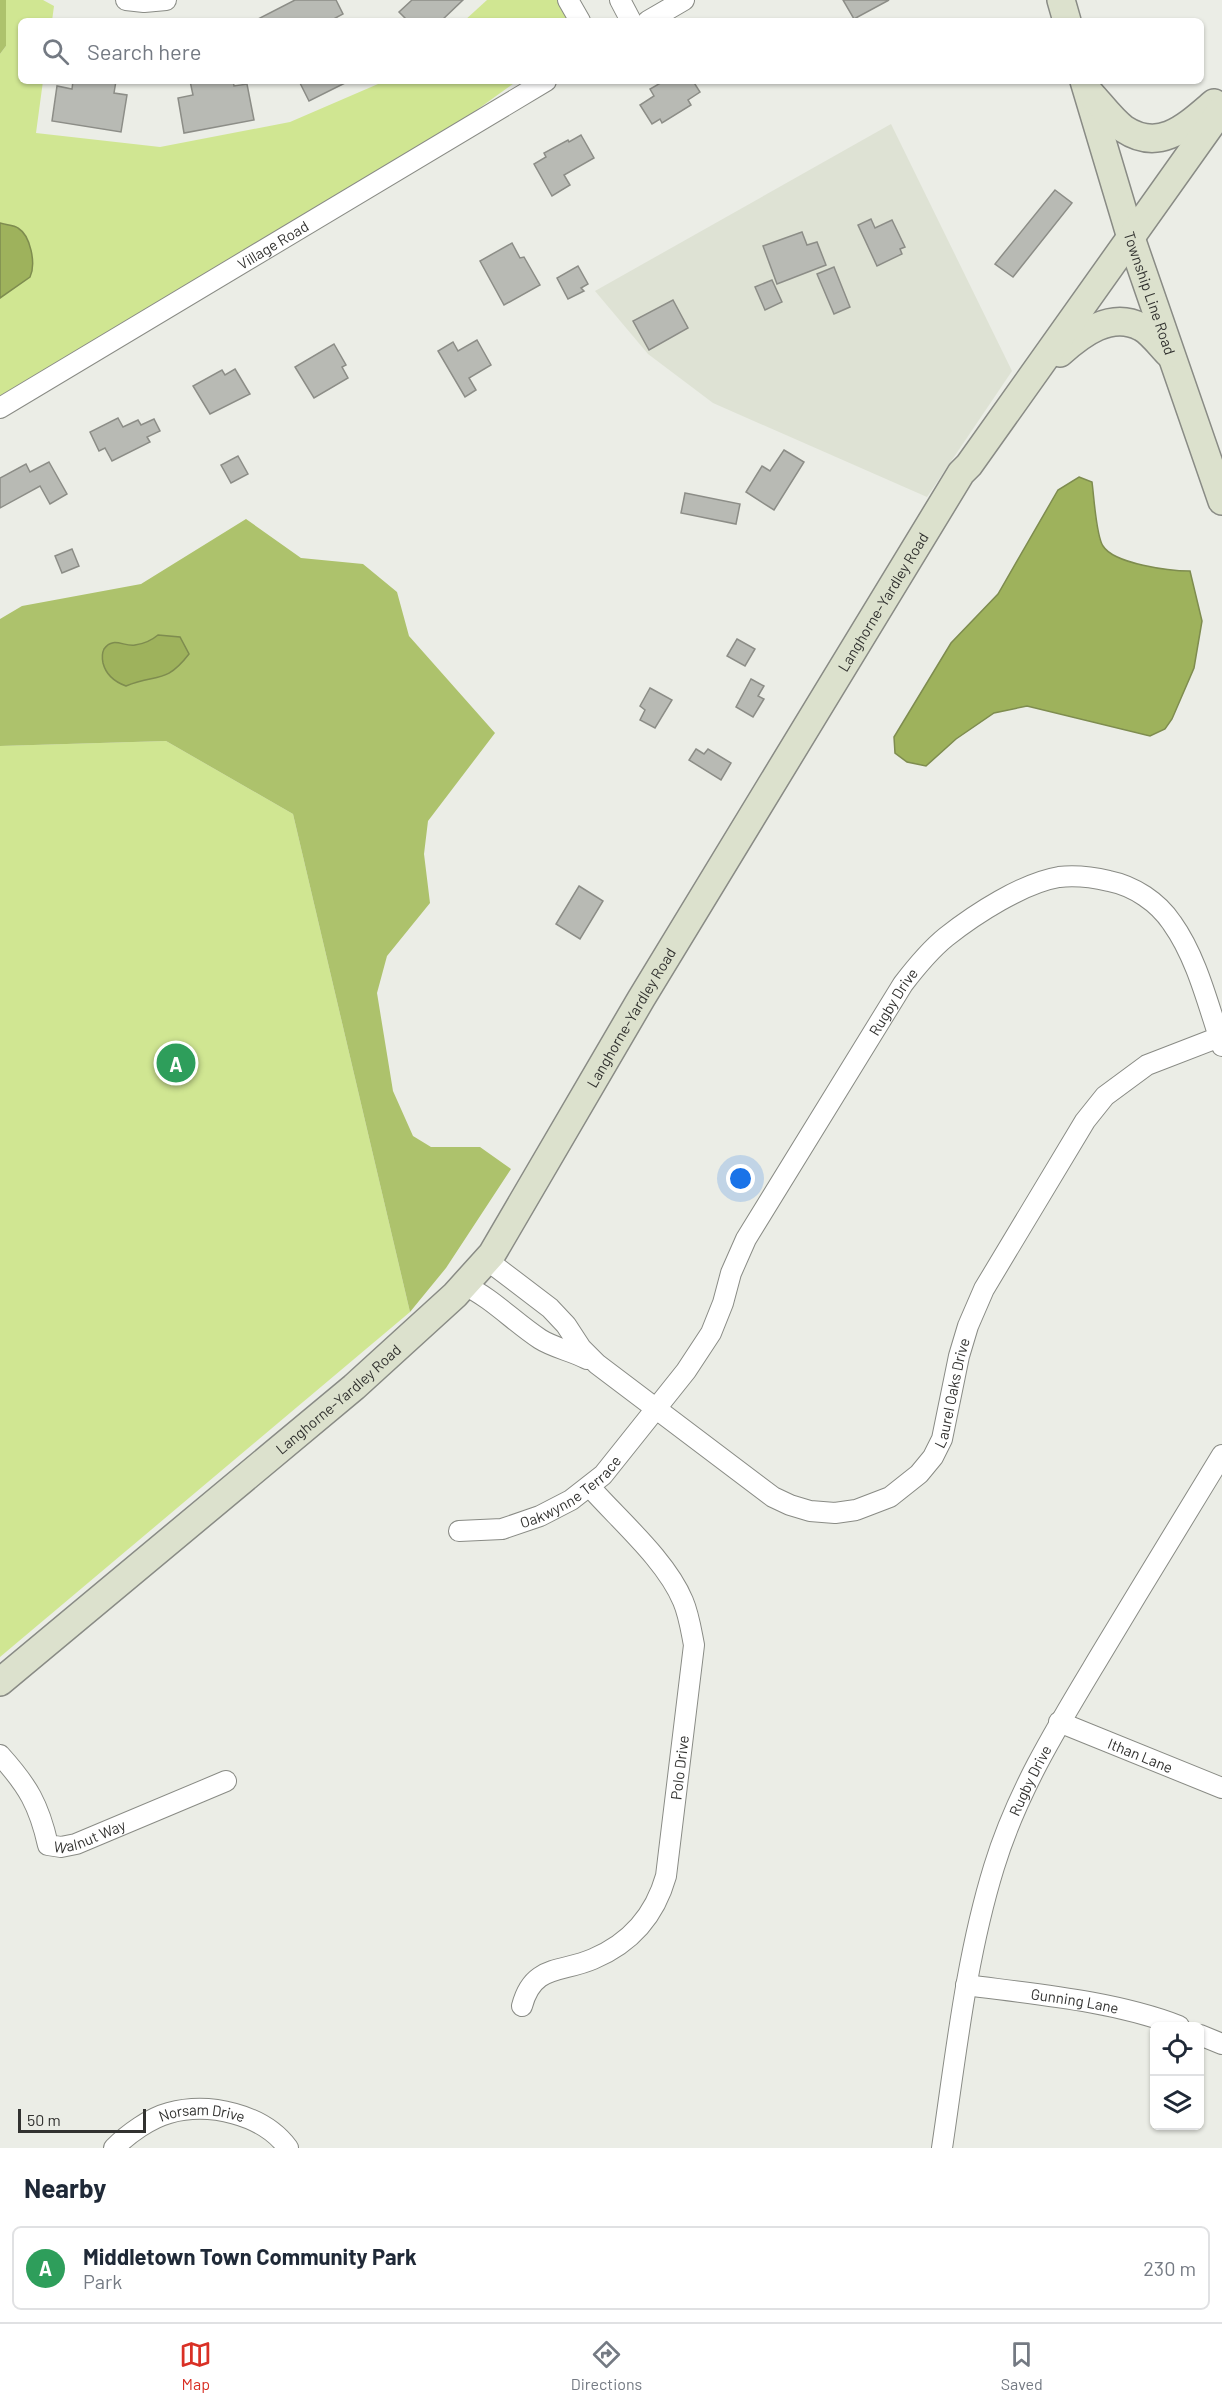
<!DOCTYPE html>
<style>
:root{--surface:#fff;--page:#f2f2f3;--text:#1f2937;--muted:#747a83;--line:#e0e1e3;--accent:#d93025}
body{margin:0;font-family:Barlow,sans-serif;background:var(--page);color:var(--text)}
.controls{position:absolute;right:18px;bottom:18px;display:grid;overflow:hidden;border-radius:9px;box-shadow:0 2px 4px #0004}
.controls button{width:54px;height:54px;display:grid;place-items:center;padding:0;border:0;border-bottom:2px solid var(--line);background:var(--surface);color:var(--text);font:30px sans-serif}
.scale{position:absolute;left:18px;bottom:15px;width:128px;box-sizing:border-box;padding-left:6px;border:3px solid #323230;border-top:0;font-size:16px;line-height:21px;white-space:nowrap;color:#323230;-webkit-text-stroke:4px #ebede6;paint-order:stroke}
.you{position:absolute;left:741px;top:1179px;width:21px;height:21px;margin:-15px;border:4px solid #fff;border-radius:50%;background:#1a73e8;box-shadow:0 0 0 9px #1a73e833}
.badge{display:grid;place-items:center;width:39px;height:39px;border-radius:50%;background:var(--accent);color:#fff;font-size:20px;font-weight:700}
.pin{position:absolute;translate:-50% -50%;border:3px solid #fff;box-shadow:0 2px 6px #0006}
.list{margin:0;padding:0;list-style:none}
h2{display:flex;justify-content:space-between;align-items:center;height:78px;margin:0;padding:0 24px;font-size:26px}
h2 small{font-size:20px;font-weight:400;color:var(--muted)}
.list li{display:grid;grid-template-columns:39px 1fr auto;gap:18px;align-items:center;box-sizing:border-box;height:84px;margin:0 12px 12px;padding:0 12px;border:2px solid var(--line);border-radius:9px}
.list b{display:block;font-size:22px;white-space:nowrap}
.list p{margin:0;font-size:20px;white-space:nowrap;color:var(--muted)}
.list em{font-size:20px;font-style:normal;color:var(--muted)}
.icon{flex:none;width:33px;height:33px;fill:none;stroke:currentColor;stroke-width:2;stroke-linecap:round;stroke-linejoin:round}
.map{position:relative;flex:none;width:1222px;height:2148px;overflow:hidden}
.search{position:absolute;background:var(--surface);box-shadow:0 2px 4px #0004;left:18px;right:18px;top:18px;height:66px;display:flex;align-items:center;gap:15px;box-sizing:border-box;padding:0 21px;border-radius:9px;color:var(--muted);font-size:22px}
.sheet{height:174px;background:var(--surface)}
nav{display:flex;justify-content:space-around;align-items:center;box-sizing:border-box;height:84px;border-top:2px solid var(--line);background:var(--surface);font-size:16px;color:var(--muted)}
nav a{display:grid;justify-items:center;gap:3px}
nav .on{color:var(--accent)}
.map>svg:first-child{display:block}
</style>
<div class="map">
<svg width="1222" height="2148" viewBox="0 0 1222 2148">
<rect width="100%" height="100%" fill="#ebede6"/>
<path fill="#dee2d4" d="M891 124 1012 371 927 497 713 403 648 354 595 291Z"/>
<g fill="#d0e692">
<path d="M6 0H43L54 6 52 21H21V81H43L36 133 160 147 290 122 385 81H517L460 122 0 396V54L6 46Z"/>
<path d="M487 0H558L571 21H464Z"/>
<path d="M166 741 293 814 410 1312 0 1657V746Z"/>
</g>
<g fill="#adc26c">
<path d="M0 0H6V46L0 54Z"/>
<path d="M246 519 301 558 363 564 397 592 409 636 495 733 428 821 424 854 430 903 387 956 377 993 393 1091 413 1136 431 1147H480L511 1169 446 1268 410 1312 293 814 166 741 0 746V619L22 606 141 584Z"/>
</g>
<g fill="#9eb25c" stroke="#7e8c4f" stroke-width="1.5">
<path d="M0 223C5 225 14 225 18 228 31 236 36 264 30 277L0 298Z"/>
<path d="M1079 477 1092 482C1094 496 1096 536 1103 546 1114 564 1170 571 1190 571L1202 621 1194 668 1172 719 1165 729 1150 736 1027 706 994 713 956 739 926 766 907 762 895 753 894 737 951 643 998 594 1058 490Z"/>
<path d="M158 635 180 637 189 654C165 685 157 673 126 686 115 682 106 675 103 663 102 658 102 653 104 649 113 636 124 647 135 645 143 644 152 640 158 635Z"/>
</g>
<g fill="#b8bab4" stroke="#8c8d87" stroke-width="1.5">
<path d="M295 0H336L343 14 330 21H254Z"/>
<path d="M412 0H463L441 21H408L399 12Z"/>
<path d="M843 0H889L854 19Z"/>
<path d="M73 81H116L114 93 127 95 121 132 52 121 57 86 72 89Z"/>
<path d="M190 81H233L234 86 247 84 254 120 184 133 178 98 193 95Z"/>
<path d="M299 81H349L309 101Z"/>
<path d="M664 81H693L700 92 688 100 691 105 662 123 660 119 652 124 640 105 654 96 650 89Z"/>
<path d="M581 135 594 158 564 175 570 185 552 196 534 164 546 157 544 153 568 140 569 142Z"/>
<path d="M1055 190 1072 203 1013 277 995 264Z"/>
<path d="M871 219 875 228 892 220 905 247 900 249 902 254 877 266 858 225Z"/>
<path d="M802 232 807 245 817 242 826 265 777 284 763 246Z"/>
<path d="M512 243 520 258 524 257 540 285 504 305 480 261Z"/>
<path d="M578 266 588 284 581 288 584 291 568 299 557 278Z"/>
<path d="M834 267 850 307 834 314 817 274Z"/>
<path d="M772 280 782 302 765 310 755 287Z"/>
<path d="M673 300 688 328 649 350 633 321Z"/>
<path d="M477 340 491 365 469 378 476 390 465 397 438 351 453 342 458 351Z"/>
<path d="M334 344 346 365 342 367 348 378 314 398 295 367Z"/>
<path d="M235 369 250 394 210 414 193 386 222 370 225 375Z"/>
<path d="M118 418 123 427 138 420 141 425 154 419 160 431 147 437 150 442 112 461 105 448 99 451 90 432Z"/>
<path d="M784 450 804 462 774 510 746 492 762 466 770 471Z"/>
<path d="M238 456 248 474 231 483 221 465Z"/>
<path d="M49 462 67 494 50 504 40 486 0 508V478L26 464 30 472Z"/>
<path d="M685 493 740 504 736 524 681 513Z"/>
<path d="M72 549 79 566 62 573 55 556Z"/>
<path d="M737 639 755 649 745 666 727 656Z"/>
<path d="M751 679 764 686 758 696 764 699 753 717 736 707Z"/>
<path d="M650 688 672 700 655 728 640 720 645 710 640 706Z"/>
<path d="M696 749 704 754 708 749 731 763 721 780 689 760Z"/>
<path d="M579 886 603 901 580 939 556 924Z"/>
</g>
<g fill="none" stroke-linecap="round" stroke-linejoin="round">
<defs>
<g id="street">
<path d="M126 0 144 2 166 0"/>
<path d="M568 0 580 21"/>
<path d="M620 0 631 21"/>
<path d="M648 21 684 0"/>
<path id="s1" d="M0 408 546 81"/>
<path id="s2" d="M487 1260 550 1308 566 1325 581 1348 597 1364 773 1497 790 1505 810 1511 835 1513 856 1510 890 1497 919 1474 933 1457 942 1439 959 1356 968 1326 984 1289 1085 1121 1105 1096 1147 1065 1222 1036"/>
<path d="M464 1285C492 1298 514 1322 540 1339 554 1348 572 1351 587 1359"/>
<path id="s3" d="M459 1531 502 1529 540 1516 571 1500 603 1475 686 1371 711 1333 723 1303 731 1273 746 1239 903 984C916 967 930 950 946 937 975 914 1023 883 1059 877 1076 875 1092 877 1109 881 1134 886 1158 902 1172 923 1197 958 1208 1005 1222 1046"/>
<path id="s4" d="M1059 1722 1222 1788"/>
<path id="s5" d="M0 1755C28 1786 39 1805 48 1845L61 1847 76 1844 226 1781"/>
<path id="s6" d="M966 1985C1034 1994 1115 2001 1179 2026"/>
<path id="s7" d="M522 2006C533 1964 561 1973 593 1959 631 1943 655 1915 666 1876L694 1645C691 1630 689 1615 683 1601 666 1560 619 1520 590 1487"/>
<path d="M1200 2035 1222 2044"/>
<path id="s8" d="M114 2148C128 2134 150 2118 169 2113 209 2102 263 2114 288 2148"/>
<path id="s9" d="M942 2148C956 2054 966 1958 994 1867 1018 1788 1062 1719 1104 1649 1143 1584 1183 1519 1222 1455"/>
</g>
<g id="secondary">
<path d="M1061 0 1067 21"/>
<path id="s10" d="M1084 81 1131 238 1222 501"/>
<path d="M1091 94C1101 105 1112 120 1124 129 1160 153 1187 126 1214 103"/>
<path d="M1060 353C1081 334 1111 311 1141 327 1151 332 1161 346 1169 354"/>
<path id="s11" d="M0 1682 354 1387 455 1295 492 1254 641 999 961 473 969 465 1222 109"/>
</g>
</defs>
<use href="#street" stroke="#898b85" stroke-width="22"/>
<use href="#secondary" stroke="#898b85" stroke-width="30"/>
<use href="#street" stroke="#fff" stroke-width="20"/>
<use href="#secondary" stroke="#dce1cd" stroke-width="27"/>
</g>
<g text-anchor="middle" dominant-baseline="central" stroke-width="4.5" stroke-linejoin="round" paint-order="stroke">
<g font-size="15" fill="#323230" stroke="#ebede6">
<text stroke="none"><textPath href="#s1" startOffset="318">Village Road</textPath></text>
<text stroke="none"><textPath href="#s10" startOffset="222">Township Line Road</textPath></text>
<text stroke="none"><textPath href="#s11" startOffset="1413">Langhorne-Yardley Road</textPath></text>
<text stroke="none"><textPath href="#s3" startOffset="717">Rugby Drive</textPath></text>
<text stroke="none"><textPath href="#s11" startOffset="927">Langhorne-Yardley Road</textPath></text>
<text stroke="none"><textPath href="#s2" startOffset="622">Laurel Oaks Drive</textPath></text>
<text stroke="none"><textPath href="#s11" startOffset="441">Langhorne-Yardley Road</textPath></text>
<text stroke="none"><textPath href="#s3" startOffset="122">Oakwynne Terrace</textPath></text>
<text stroke="none"><textPath href="#s4" startOffset="88">Ithan Lane</textPath></text>
<text stroke="none"><textPath href="#s7" startOffset="315">Polo Drive</textPath></text>
<text stroke="none"><textPath href="#s9" startOffset="380">Rugby Drive</textPath></text>
<text stroke="none"><textPath href="#s5" startOffset="147">Walnut Way</textPath></text>
<text stroke="none"><textPath href="#s6" startOffset="110">Gunning Lane</textPath></text>
<text stroke="none"><textPath href="#s8" startOffset="99">Norsam Drive</textPath></text>
</g>
</g>
</svg>
<div class="controls">
<button><svg class="icon" aria-label="locate" viewBox="0 0 24 24"><circle cx="12" cy="12" r="6"/><path d="M12 2v4M12 18v4M2 12h4M18 12h4"/></svg></button>
<button><svg class="icon" aria-label="layers" viewBox="0 0 24 24"><path d="M12 4l9 5-9 5-9-5zM3 14l9 5 9-5"/></svg></button>
</div>
<div class="scale">50 m</div>
<div class="you"></div>
<div class="pin badge" style="left:176px;top:1063px;background:#2e9e5b">A</div>
<div class="search"><svg class="icon" aria-label="search" viewBox="0 0 24 24"><circle cx="10" cy="10" r="6"/><path d="M15 15l6 6"/></svg>Search here</div>
</div>
<section class="sheet">
<h2>Nearby<small></small></h2>
<ul class="list">
<li><span class="badge" style="background:#2e9e5b">A</span><div><b>Middletown Town Community Park</b><p>Park</p></div><em>230 m</em></li>
</ul>
</section>
<nav>
<a class="on"><svg class="icon" aria-label="map" viewBox="0 0 24 24"><path d="M3 6l6-2 6 2 6-2v14l-6 2-6-2-6 2zM9 4v14M15 6v14"/></svg>Map</a>
<a><svg class="icon" aria-label="directions" viewBox="0 0 24 24"><path d="M12 3l9 9-9 9-9-9zM9 14v-3h6M13 9l2 2-2 2"/></svg>Directions</a>
<a><svg class="icon" aria-label="saved" viewBox="0 0 24 24"><path d="M7 4h10v16l-5-4-5 4z"/></svg>Saved</a>
</nav>
